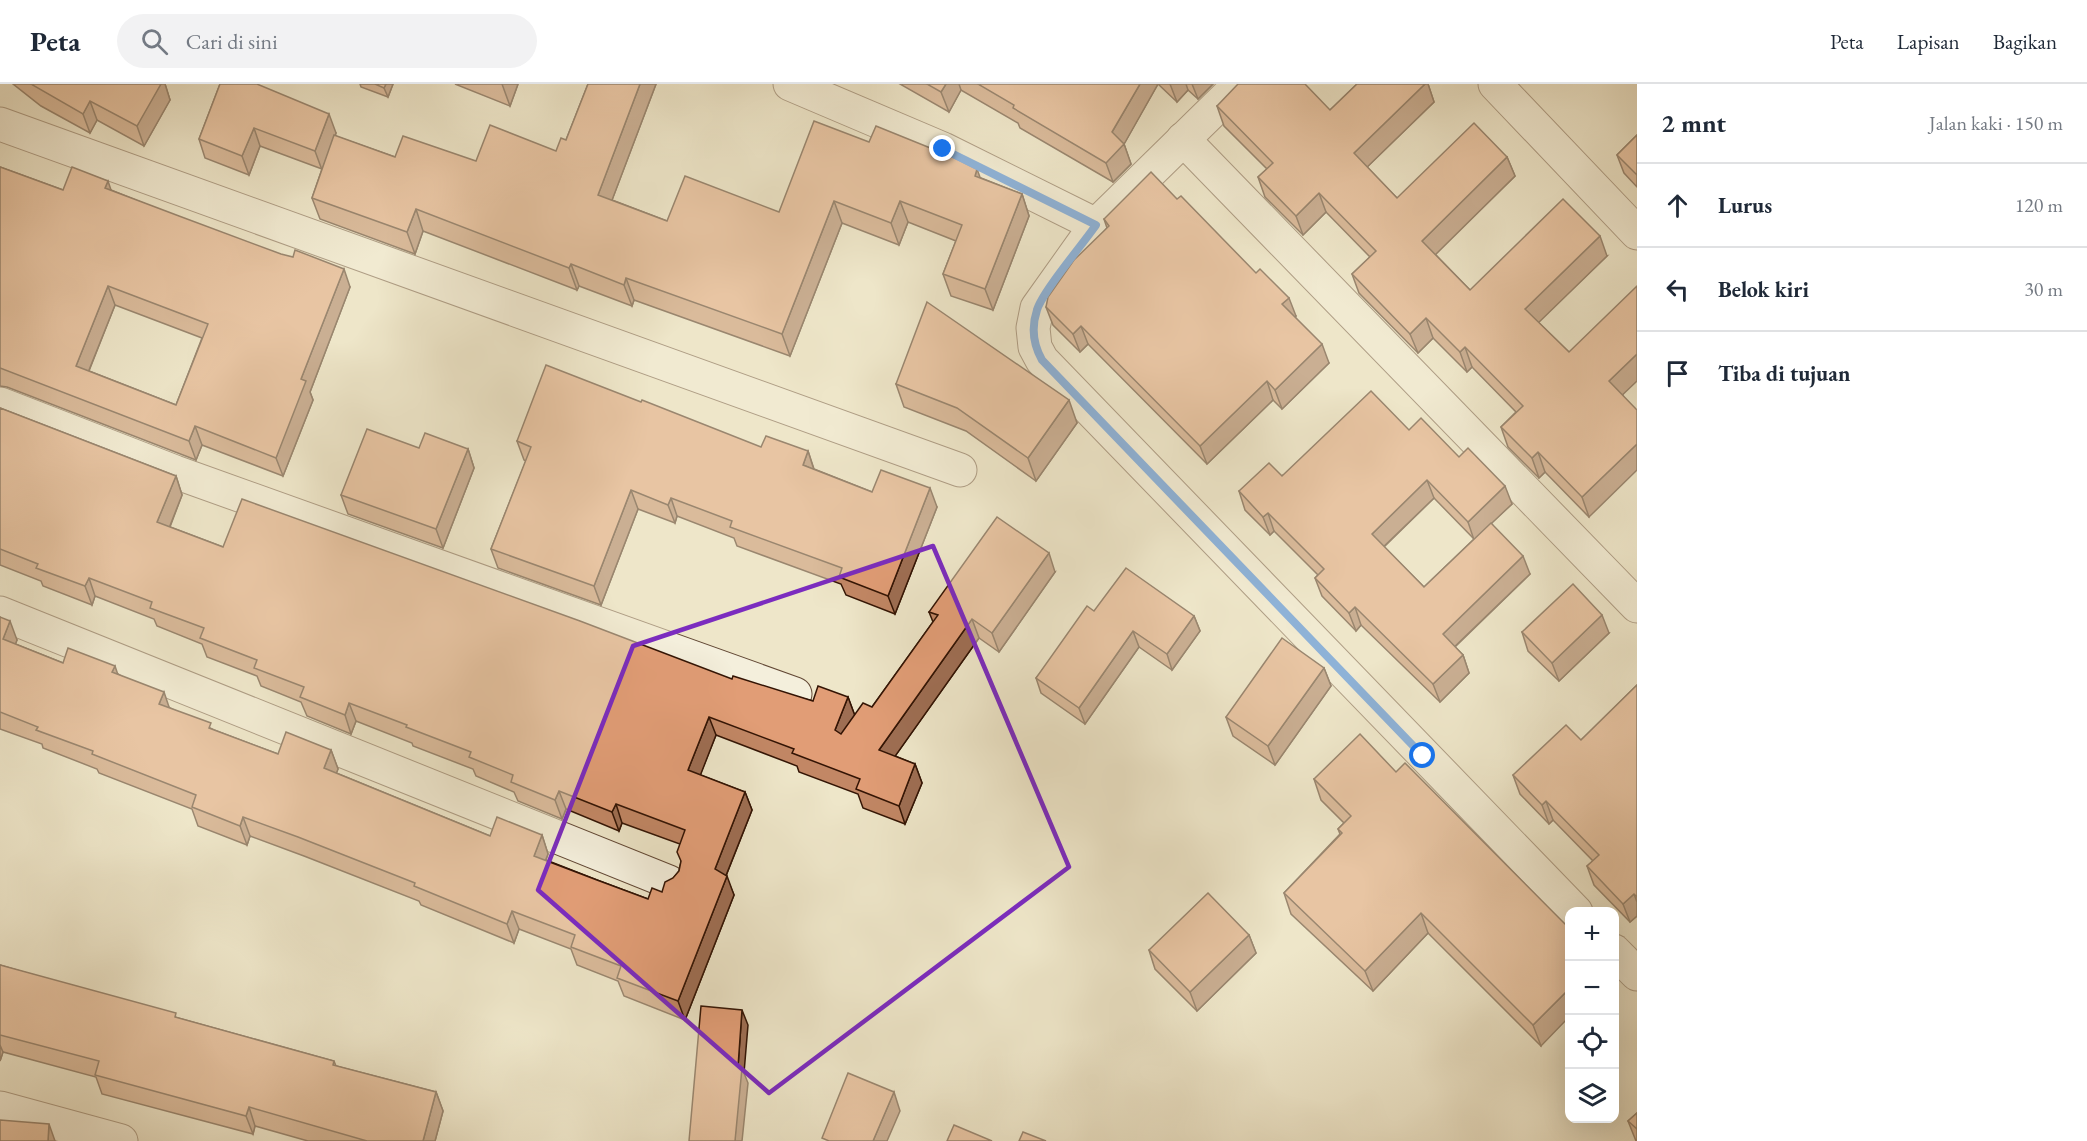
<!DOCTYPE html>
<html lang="id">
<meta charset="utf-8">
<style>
:root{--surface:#fff;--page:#f2f2f3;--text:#1f2937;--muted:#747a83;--line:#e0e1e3}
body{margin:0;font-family:"EB Garamond",serif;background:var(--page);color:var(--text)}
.controls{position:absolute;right:18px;bottom:18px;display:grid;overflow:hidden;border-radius:12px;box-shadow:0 6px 24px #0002}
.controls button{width:54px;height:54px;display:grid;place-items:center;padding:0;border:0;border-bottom:2px solid var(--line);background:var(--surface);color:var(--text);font:30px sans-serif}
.stop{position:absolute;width:18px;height:18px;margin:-14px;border:4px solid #1a73e8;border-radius:50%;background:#fff}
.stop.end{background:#1a73e8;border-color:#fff;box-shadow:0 2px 6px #0008}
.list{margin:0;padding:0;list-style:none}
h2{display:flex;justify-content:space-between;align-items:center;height:78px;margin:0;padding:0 24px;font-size:26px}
h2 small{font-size:20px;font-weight:400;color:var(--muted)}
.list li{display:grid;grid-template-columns:39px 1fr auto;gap:18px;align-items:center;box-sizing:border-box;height:84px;padding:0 24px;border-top:2px solid var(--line)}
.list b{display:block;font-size:22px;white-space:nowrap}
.list em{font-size:20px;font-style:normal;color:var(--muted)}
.icon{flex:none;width:33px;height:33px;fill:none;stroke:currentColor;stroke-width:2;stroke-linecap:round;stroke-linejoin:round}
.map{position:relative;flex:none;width:1637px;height:1057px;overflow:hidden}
header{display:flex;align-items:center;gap:36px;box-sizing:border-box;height:84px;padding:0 30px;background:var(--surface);border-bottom:2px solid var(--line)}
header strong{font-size:28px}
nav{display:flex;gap:33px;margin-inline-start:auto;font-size:21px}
.search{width:420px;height:54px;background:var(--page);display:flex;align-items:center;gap:15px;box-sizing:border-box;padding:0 21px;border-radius:33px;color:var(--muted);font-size:22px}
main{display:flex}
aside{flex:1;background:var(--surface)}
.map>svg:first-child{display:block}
</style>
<header>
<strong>Peta</strong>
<div class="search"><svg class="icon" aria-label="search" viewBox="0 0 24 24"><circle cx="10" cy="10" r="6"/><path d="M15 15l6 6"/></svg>Cari di sini</div>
<nav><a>Peta</a><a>Lapisan</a><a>Bagikan</a></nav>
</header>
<main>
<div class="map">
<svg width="1637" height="1057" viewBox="0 0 1637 1057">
<rect width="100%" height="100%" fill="#eee6c9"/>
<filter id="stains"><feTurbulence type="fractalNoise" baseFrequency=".00333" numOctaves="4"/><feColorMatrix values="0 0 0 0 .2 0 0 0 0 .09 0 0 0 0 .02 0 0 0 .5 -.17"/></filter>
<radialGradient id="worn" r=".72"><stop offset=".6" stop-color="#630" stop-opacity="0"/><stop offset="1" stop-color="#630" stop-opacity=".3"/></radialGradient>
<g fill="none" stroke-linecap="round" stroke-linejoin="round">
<defs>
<g id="minor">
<path d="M790 0 943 65 1096 141"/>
<path d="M1240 0 1096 141 1037 224 1033 244 1035 263 1042 276 1576 828"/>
<path d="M1495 0 1637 149"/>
<path d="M0 40 960 386"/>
<path d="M1183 55 1637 522"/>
<path d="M0 320 175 388 795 610"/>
<path d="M0 529 669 798"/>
<path d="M1614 867 1637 890"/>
<path d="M0 1024 121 1057"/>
</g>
</defs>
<use href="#minor" stroke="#624835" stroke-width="35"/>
<use href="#minor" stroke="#f4efdc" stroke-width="33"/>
</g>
<g fill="#c28765" stroke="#331404" stroke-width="1.5" fill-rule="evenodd">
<path d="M13 0H165L170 16 144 62 97 36 90 49 41 22Z"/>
<path d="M220 0 336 49 335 52 395 73 476 77 556 67 566 56 588 0H656L612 116 667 137 779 128 869 58 981 94 1022 110 1029 132 993 226 951 212 943 190 956 157 908 138 899 161 842 139 790 272 634 216 632 222 579 202 577 206 423 147 415 170 320 135 312 114 322 85 260 62 249 91 205 74 199 55Z"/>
<path d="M360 0H393L388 13 361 3Z"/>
<path d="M455 0H518L510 22Z"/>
<path d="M900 0H1213L1198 15 1188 6 1177 18 1158 0 1124 60 1131 80 1113 98 1020 44 1018 39 961 6 949 28Z"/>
<path d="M1357 0H1428L1434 18 1367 83 1397 114 1507 73 1515 92 1435 170 1470 206 1607 172 1538 238 1569 268 1623 311 1589 433 1545 388 1539 394 1508 363 1501 343 1516 328 1472 283 1467 288 1433 254 1418 269 1359 209 1352 190 1370 173 1326 128 1303 151 1265 113 1258 93 1267 85 1224 42 1217 22 1330 26Z"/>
<path d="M1637 51V103L1624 89 1617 71Z"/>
<path d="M0 83 63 106H111L350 203 310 308 313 316 283 392 202 361 196 376 7 303 0 302ZM115 221 202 254 176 321 89 287Z"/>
<path d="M1177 115 1296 232 1295 233 1329 279 1282 325 1273 316 1207 380 1088 260 1080 268 1053 241 1046 223 1107 144 1104 135Z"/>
<path d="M896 300 1077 339 1036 397 966 347 904 323Z"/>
<path d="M0 324 176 392 182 411 170 443 223 463 813 617 848 613 855 632 872 623 933 538 929 528 1055 488 999 568 979 554 895 672 915 680 922 699 905 740 863 724 858 710 799 688 797 682 716 651 700 691 745 708 752 726 726 792 734 811 685 936 624 912 618 897 577 881 571 865 519 845 514 859 421 821 419 817 304 772 250 752 247 761 198 742 192 725 99 689 97 685 43 664 42 660 0 645V533L17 556 15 560 63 579 118 590 170 624 214 646 278 670 331 666 338 685 336 689 490 752 542 751 548 770 546 776 597 796 648 815 662 808 679 787 681 778 680 760 622 739 619 747 566 725 562 735 518 717 514 708 476 692 473 685 413 662 412 659 356 637 351 650 307 632 301 618 261 602 257 592 207 573 202 560 157 542 154 535 95 512 92 521 43 502 41 497 0 481Z"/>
<path d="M1409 346 1459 373 1512 420 1491 439 1530 490 1455 563 1463 571 1469 589 1440 618 1361 541 1356 547 1322 512 1315 494 1318 491 1274 447 1270 451 1245 426 1239 407ZM1434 414 1474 455 1424 503 1384 463Z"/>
<path d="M517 357 761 363 808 367 814 385 872 408 937 423 895 530 846 511 841 500 737 462 734 454 677 432 675 439 638 425 601 521 498 484 491 465 526 377 524 376Z"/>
<path d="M468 365 474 384 443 464 348 430 341 411Z"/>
<path d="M1094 527 1194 532 1200 547 1172 586 1139 563 1085 640 1041 609 1036 594Z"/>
<path d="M1522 548 1609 549 1559 597 1528 567Z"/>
<path d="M1324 584 1331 602 1275 681 1233 652 1226 633Z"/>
<path d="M1637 601V832L1630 838 1594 801 1587 782 1593 777 1553 736 1549 740 1520 710 1513 691 1581 656Z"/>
<path d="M1396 688 1569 844 1541 962 1428 849 1373 907 1291 830 1284 809 1340 750 1338 745 1344 739 1321 716 1314 695Z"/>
<path d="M1249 851 1256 869 1197 927 1155 885 1149 866Z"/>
<path d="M0 881 178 934 334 977 336 982 436 1008 443 1027 435 1057H308L255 1042 253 1050 102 1010 96 993 3 968 0 977Z"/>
<path d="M1637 1029V1057H1636L1628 1037Z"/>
</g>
<g fill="#9e6e53" stroke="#331404" stroke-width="1.5">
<path d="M156 0H165L170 16 144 62 137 42Z"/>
<path d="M386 0H393L388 13 384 4Z"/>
<path d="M502 0H518L510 22Z"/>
<path d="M640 0H656L606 132 598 111Z"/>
<path d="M946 0H959L961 6 949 28 941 8Z"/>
<path d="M1140 0H1158L1123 62 1124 60 1131 80 1113 98 1106 79 1112 48Z"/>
<path d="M1170 0H1186L1188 6 1177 18Z"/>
<path d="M1192 0H1213L1198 15Z"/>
<path d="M1425 0H1428L1434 18 1361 89 1354 69Z"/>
<path d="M90 17 97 36 90 49 83 30Z"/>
<path d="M329 30 336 49 322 86 315 67Z"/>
<path d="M254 44 260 62 249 91 242 72Z"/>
<path d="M1507 73 1515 92 1429 177 1422 157Z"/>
<path d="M977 85 985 107 975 92Z"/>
<path d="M108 97 114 115 105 104Z"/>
<path d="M1319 109 1326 128 1303 151 1296 132Z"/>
<path d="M1022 110 1029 132 993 226 985 205Z"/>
<path d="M834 117 842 139 790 272 782 250Z"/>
<path d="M900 117 908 138 899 161 891 139Z"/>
<path d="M416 125 423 147 415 170 407 148Z"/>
<path d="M1600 152 1607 172 1532 245 1525 225Z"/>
<path d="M571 180 579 202 577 206 569 184Z"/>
<path d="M344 185 350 203 310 308 313 316 283 392 276 374 301 295Z"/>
<path d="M626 194 634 216 632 222 624 201Z"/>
<path d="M108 202 115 221 83 301 76 282Z"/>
<path d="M1289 214 1296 232 1289 239 1282 220Z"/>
<path d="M1426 234 1433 254 1418 269 1410 250Z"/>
<path d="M1081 242 1088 260 1080 268 1073 250Z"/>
<path d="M1322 260 1329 279 1282 325 1275 306Z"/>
<path d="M1465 263 1472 283 1467 288 1460 268Z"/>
<path d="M1637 270V297L1616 317 1609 297Z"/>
<path d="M1267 297 1273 316 1207 380 1200 362Z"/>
<path d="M1069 316 1077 339 1036 397 1028 374Z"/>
<path d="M195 342 202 361 196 376 189 357Z"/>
<path d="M1637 360V386L1589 433 1582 413Z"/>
<path d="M468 365 474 384 443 464 436 445Z"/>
<path d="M808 367 814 386 803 381Z"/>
<path d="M1538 368 1545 388 1539 394 1532 374Z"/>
<path d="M176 392 182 411 164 457 157 438Z"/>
<path d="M1427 396 1434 414 1378 468 1372 450Z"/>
<path d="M1505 402 1512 420 1474 456 1468 438Z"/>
<path d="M930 404 937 423 895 530 888 512Z"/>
<path d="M631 406 638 425 601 521 594 502Z"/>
<path d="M671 414 677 432 675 439 668 421Z"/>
<path d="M1268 429 1274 447 1270 451 1263 433Z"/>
<path d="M1049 469 1055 488 999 568 992 549Z"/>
<path d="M1523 472 1530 490 1449 568 1443 550Z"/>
<path d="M89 494 95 512 92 521 85 502Z"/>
<path d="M1355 523 1361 541 1356 547 1349 529Z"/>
<path d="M1602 531 1609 549 1559 597 1552 579Z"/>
<path d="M1194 532 1200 547 1172 586 1167 570Z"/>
<path d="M972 535 979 554 886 685 879 666Z"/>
<path d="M10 537 17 556 10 574 3 555Z"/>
<path d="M1133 547 1139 563 1085 640 1079 624Z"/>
<path d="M1463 571 1469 589 1440 618 1433 600Z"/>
<path d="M115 582 121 600 112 588Z"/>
<path d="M1324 584 1331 602 1275 681 1268 662Z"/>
<path d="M164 608 170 626 159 620Z"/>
<path d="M848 613 855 632 842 665 835 646Z"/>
<path d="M349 619 356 637 351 650 345 631Z"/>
<path d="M709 633 716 651 695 705 688 686Z"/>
<path d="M331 666 338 685 331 703 324 684Z"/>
<path d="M915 680 922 699 905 740 899 722Z"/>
<path d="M559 707 566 725 562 735 555 716Z"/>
<path d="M745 708 752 726 721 804 715 785Z"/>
<path d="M1546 717 1553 736 1549 740 1542 721Z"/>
<path d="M616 720 622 739 619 747 612 728Z"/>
<path d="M243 733 250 752 247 761 240 742Z"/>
<path d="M542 751 548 770 540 790 534 772Z"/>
<path d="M727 792 734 811 685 936 678 917Z"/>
<path d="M1634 810 1637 818V832L1630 838 1623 820Z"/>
<path d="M512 827 519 845 514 859 507 840Z"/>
<path d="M1421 829 1428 849 1373 907 1365 887Z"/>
<path d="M1249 851 1256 869 1197 927 1190 908Z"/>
<path d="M1569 905V933L1541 962 1533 941Z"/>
<path d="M742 926 748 941 744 989 748 999 742 1057H735L738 983Z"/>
<path d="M0 961 3 968 0 977Z"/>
<path d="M436 1008 443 1027 435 1057H423Z"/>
<path d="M894 1008 900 1027 887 1057H873Z"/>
<path d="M249 1023 255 1042 253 1050 246 1032Z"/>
<path d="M49 1040 55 1057H48Z"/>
</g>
<g fill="#e19d76" stroke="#331404" stroke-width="1.5" fill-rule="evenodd">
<path d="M31 0H161L137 42 90 17 83 30Z"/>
<path d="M220 0H257L329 30 315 67 254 44 242 72 199 55Z"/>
<path d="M375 0H386L384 4Z"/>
<path d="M588 0H640L598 111 667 137 685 92 779 128 814 37 869 58 876 42 955 74 977 85 975 92 1022 110 985 205 943 190 962 141 900 117 891 139 834 117 782 250 626 194 624 201 571 180 569 184 416 125 407 148 312 114 334 51 395 73 403 52 476 77 490 41 556 67 561 54 566 56Z"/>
<path d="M927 0H946L941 8Z"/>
<path d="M978 0H1140L1112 48 1124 60 1106 79 1013 24 1014 21Z"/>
<path d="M1238 0H1305L1330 26 1357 0H1425L1354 69 1397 114 1474 39 1507 73 1422 157 1470 206 1563 115 1600 152 1525 225 1569 268 1637 202V270L1609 297 1637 326V360L1582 413 1538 368 1532 374 1501 343 1523 322 1465 263 1460 268 1426 234 1410 250 1352 190 1376 167 1319 109 1296 132 1258 93 1273 79 1217 22Z"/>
<path d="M1637 51V91L1617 71Z"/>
<path d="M0 83 63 106 72 83 108 97 105 104 179 132 281 170 293 173 295 166 344 185 301 295 306 297 276 374 195 342 189 357 0 284ZM108 202 208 240 176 321 76 282Z"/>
<path d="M1151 88 1177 115 1181 112 1256 189 1260 185 1289 214 1282 220 1322 260 1275 306 1267 297 1200 362 1081 242 1073 250 1046 223 1048 213 1074 176 1109 142 1104 135Z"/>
<path d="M927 218 1069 316 1028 374 957 324 896 300Z"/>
<path d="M546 281 641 318 642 316 761 363 766 352 808 367 803 381 872 408 881 386 930 404 888 512 839 493 842 484 730 443 732 437 671 414 668 421 631 406 594 502 491 465 531 363 517 357Z"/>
<path d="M1371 307 1409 346 1421 334 1459 373 1468 364 1505 402 1468 438 1427 396 1372 450 1424 503 1491 439 1523 472 1443 550 1463 571 1433 600 1355 523 1349 529 1315 494 1324 485 1268 429 1263 433 1239 407 1269 379 1282 392Z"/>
<path d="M0 324 176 392 157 438 223 463 242 415 580 537 732 595 733 592 813 617 818 602 848 613 835 646 841 650 863 619 872 623 938 531 929 528 997 433 1049 469 992 549 972 535 879 666 915 680 899 722 856 705 860 695 792 669 794 665 709 633 688 686 745 708 715 785 727 792 678 917 617 894 621 882 571 863 575 851 512 827 507 840 414 802 415 799 298 753 243 733 240 742 192 723 196 711 92 670 93 667 36 646 38 643 0 628V533L10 537 3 555 63 579 68 564 115 582 112 588 164 608 159 620 211 639 209 644 278 670 286 648 331 666 324 684 490 752 497 733 542 751 534 772 597 796 648 815 652 804 662 808 665 798 673 794 679 787 681 777 677 768 685 746 616 720 612 728 559 707 555 716 511 698 513 691 469 673 471 668 406 643 407 641 349 619 345 631 300 613 304 603 254 584 257 576 200 554 204 544 150 524 152 518 89 494 85 502 36 484 38 480 0 465Z"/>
<path d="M367 345 419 364 425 349 468 365 436 445 341 411Z"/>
<path d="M1126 484 1194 532 1167 570 1133 547 1079 624 1036 594 1087 522 1094 527Z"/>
<path d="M1573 500 1602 531 1552 579 1522 548Z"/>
<path d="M1282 554 1324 584 1268 662 1226 633Z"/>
<path d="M1637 601V813L1634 810 1623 820 1587 782 1599 771 1546 717 1542 721 1513 691 1566 641 1581 656Z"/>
<path d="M1360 650 1396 688 1405 679 1569 844V905L1533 941 1421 829 1365 887 1284 809 1342 749 1338 745 1351 732 1314 695Z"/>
<path d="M1208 809 1249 851 1190 908 1149 866Z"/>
<path d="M0 881 176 929 175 933 334 977 333 981 436 1008 423 1057H367L249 1023 246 1032 95 991 99 977 0 951Z"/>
<path d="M701 922 742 926 738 983 742 984 735 1057H689Z"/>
<path d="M848 989 894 1008 873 1057H829L822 1054Z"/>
<path d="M1637 1029V1045L1628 1037Z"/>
<path d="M0 1036 49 1040 48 1057H0Z"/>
<path d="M954 1041 992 1057H947Z"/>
<path d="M1023 1048 1046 1057H1019Z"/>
</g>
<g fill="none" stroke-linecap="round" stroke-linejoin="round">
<path stroke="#1a73e8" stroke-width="8" d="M943 65 1096 141C1083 160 1042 208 1037 226 1031 244 1033 260 1042 276L1423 672"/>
</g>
<path d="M0 0H1637V1057H0ZM933 462 1069 783 769 1009 538 806 633 562Z" fill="#eee6c9" fill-opacity=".55" fill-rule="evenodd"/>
<path fill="none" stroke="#7b2cbf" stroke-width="4.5" stroke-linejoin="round" d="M933 462 1069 783 769 1009 538 806 633 562Z"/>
<rect width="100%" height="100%" filter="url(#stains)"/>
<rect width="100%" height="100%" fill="url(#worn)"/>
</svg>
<div class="controls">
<button>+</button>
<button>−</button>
<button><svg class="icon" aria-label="locate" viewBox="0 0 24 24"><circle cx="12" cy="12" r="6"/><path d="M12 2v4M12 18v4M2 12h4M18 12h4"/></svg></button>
<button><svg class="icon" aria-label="layers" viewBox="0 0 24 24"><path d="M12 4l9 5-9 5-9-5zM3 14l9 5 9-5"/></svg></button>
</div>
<div class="stop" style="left:1423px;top:672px"></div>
<div class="stop end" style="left:943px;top:65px"></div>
</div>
<aside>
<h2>2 mnt<small>Jalan kaki · 150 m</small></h2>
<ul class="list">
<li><svg class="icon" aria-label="ahead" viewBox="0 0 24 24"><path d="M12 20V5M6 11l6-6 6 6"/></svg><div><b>Lurus</b></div><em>120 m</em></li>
<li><svg class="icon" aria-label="left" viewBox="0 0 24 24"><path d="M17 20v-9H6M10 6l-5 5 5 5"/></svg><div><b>Belok kiri</b></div><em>30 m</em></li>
<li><svg class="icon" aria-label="arrive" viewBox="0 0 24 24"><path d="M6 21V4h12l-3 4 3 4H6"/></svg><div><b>Tiba di tujuan</b></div></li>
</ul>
</aside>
</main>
